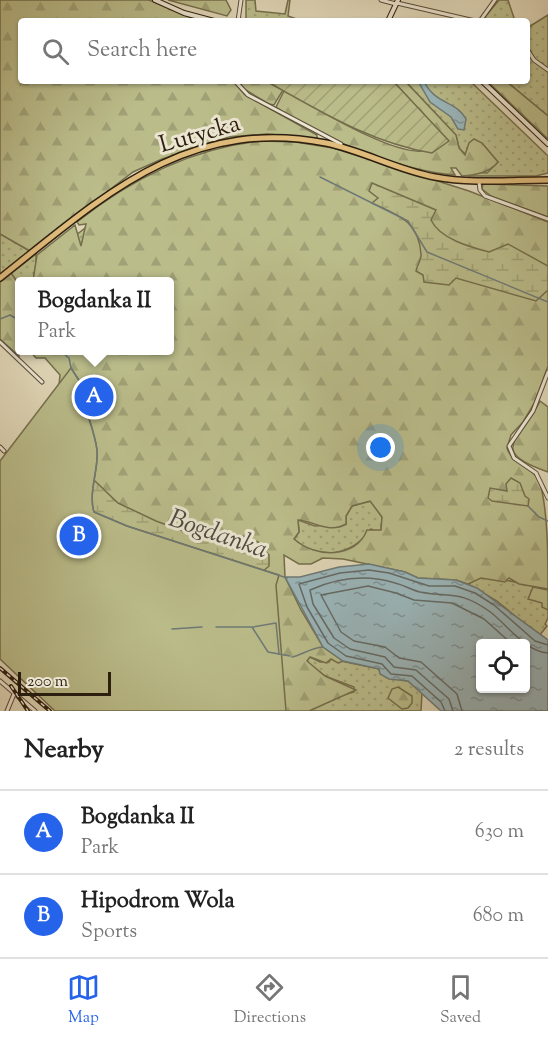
<!DOCTYPE html>
<style>
:root{--surface:#fff;--page:#f2f2f2;--text:#222;--muted:#767676;--line:#e0e0e0;--accent:#2563eb}
body{margin:0;font-family:"Sorts Mill Goudy",serif;background:var(--page);color:var(--text)}
.controls{position:absolute;right:18px;bottom:18px;display:grid;overflow:hidden;border-radius:6px;box-shadow:0 2px 4px #0004}
.controls button{width:54px;height:54px;display:grid;place-items:center;padding:0;border:0;border-bottom:2px solid var(--line);background:var(--surface);color:var(--text);font:30px sans-serif}
.scale{position:absolute;left:18px;bottom:15px;width:93px;box-sizing:border-box;padding-left:6px;border:3px solid #2d1f0f;border-top:0;font-size:16px;line-height:21px;white-space:nowrap;color:#2d1f0f;-webkit-text-stroke:4px #ebe5d1;paint-order:stroke}
.you{position:absolute;left:381px;top:448px;width:21px;height:21px;margin:-15px;border:4px solid #fff;border-radius:50%;background:#1a73e8;box-shadow:0 0 0 9px #1a73e833}
.badge{display:grid;place-items:center;width:39px;height:39px;border-radius:50%;background:var(--accent);color:#fff;font-size:20px;font-weight:700}
.pin{position:absolute;translate:-50% -50%;border:3px solid #fff;box-shadow:0 2px 6px #0006}
.popup{position:absolute;left:15px;top:277px;width:159px;height:78px;box-sizing:border-box;display:grid;place-content:center;border-radius:6px;background:var(--surface);filter:drop-shadow(0 2px 4px #0005);font-size:20px;white-space:nowrap;color:var(--muted)}
.popup b{font-size:22px;color:var(--text)}
.popup::after{content:'';position:absolute;left:50%;top:100%;margin-left:-12px;border:12px solid transparent;border-top-color:var(--surface)}
.list{margin:0;padding:0;list-style:none}
h2{display:flex;justify-content:space-between;align-items:center;height:78px;margin:0;padding:0 24px;font-size:26px}
h2 small{font-size:20px;font-weight:400;color:var(--muted)}
.list li{display:grid;grid-template-columns:39px 1fr auto;gap:18px;align-items:center;box-sizing:border-box;height:84px;padding:0 24px;border-top:2px solid var(--line)}
.list b{display:block;font-size:22px;white-space:nowrap}
.list p{margin:0;font-size:20px;white-space:nowrap;color:var(--muted)}
.list em{font-size:20px;font-style:normal;color:var(--muted)}
.icon{flex:none;width:33px;height:33px;fill:none;stroke:currentColor;stroke-width:2;stroke-linecap:round;stroke-linejoin:round}
.map{position:relative;flex:none;width:548px;height:711px;overflow:hidden}
.search{position:absolute;background:var(--surface);box-shadow:0 2px 4px #0004;left:18px;right:18px;top:18px;height:66px;display:flex;align-items:center;gap:15px;box-sizing:border-box;padding:0 21px;border-radius:6px;color:var(--muted);font-size:22px}
.sheet{height:246px;background:var(--surface)}
nav{display:flex;justify-content:space-around;align-items:center;box-sizing:border-box;height:84px;border-top:2px solid var(--line);background:var(--surface);font-size:16px;color:var(--muted)}
nav a{display:grid;justify-items:center;gap:3px}
nav .on{color:var(--accent)}
.map>svg:first-child{display:block}
</style>
<div class="map">
<svg width="548" height="711" viewBox="0 0 548 711">
<defs>
<pattern id="grass-dots" width="8" height="8" patternUnits="userSpaceOnUse" patternTransform="scale(1.5)"><rect width="8" height="8" fill="#babc8a"/><path d="M2 2h.1M6 6h.1" fill="none" stroke="#a0a176" stroke-width="1.8" stroke-linecap="round"/></pattern>
<pattern id="forest-firs" width="22" height="20" patternUnits="userSpaceOnUse" patternTransform="scale(1.5)"><rect width="22" height="20" fill="#babc8a"/><path d="M5 1l3.5 6h-7zM16 11l3.5 6h-7z" fill="#a0a176"/></pattern>
<pattern id="wetland-marsh" width="20" height="14" patternUnits="userSpaceOnUse" patternTransform="scale(1.5)"><rect width="20" height="14" fill="#babc8a"/><path d="M1 5h8M5 5V1M11 12h8M15 12V8" fill="none" stroke="#a0a176"/></pattern>
<pattern id="garden-furrows" width="10" height="10" patternUnits="userSpaceOnUse" patternTransform="scale(1.5)"><rect width="10" height="10" fill="#babc8a"/><path d="M-1 1l2-2M0 10L10 0M9 11l2-2" fill="none" stroke="#a0a176"/></pattern>
<pattern id="water-ripples" width="26" height="14" patternUnits="userSpaceOnUse" patternTransform="scale(1.5)"><rect width="26" height="14" fill="#9ab6bb"/><path d="M2 4q2-2 4 0t4 0M15 11q2-2 4 0t4 0" fill="none" stroke="#7e9396"/></pattern>
</defs>
<rect width="100%" height="100%" fill="#e0d7b8"/>
<filter id="stains"><feTurbulence type="fractalNoise" baseFrequency=".00333" numOctaves="4"/><feColorMatrix values="0 0 0 0 .2 0 0 0 0 .09 0 0 0 0 .02 0 0 0 .5 -.17"/></filter>
<radialGradient id="worn" r=".72"><stop offset=".6" stop-color="#630" stop-opacity="0"/><stop offset="1" stop-color="#630" stop-opacity=".3"/></radialGradient>
<g fill="url(#grass-dots)" stroke="#746e4c" stroke-width="1.5">
<path d="M246 0H255L256 11 285 14 288 0H290L288 16 302 21H246Z"/>
<path d="M499 0H508L515 21H487L485 17Z"/>
<path d="M548 15V116L506 81H527V28Z"/>
<path d="M405 81H470L548 156V173L536 176H469L474 172 487 173 498 162 482 143 467 148 466 155 459 148 456 135Z"/>
<path d="M99 217 75 267 36 263 33 281 19 282V285L11 273 36 254V261L52 254Z"/>
<path d="M0 234 30 251 0 276Z"/>
<path d="M371 501 382 517 381 530 377 532 371 529C353 555 319 562 294 539L299 532 298 520 315 526 346 524V516L352 506Z"/>
<path d="M483 576 548 588V618L545 624 547 626 539 636 497 601 468 584Z"/>
<path d="M310 657 320 662H329L331 659 375 668 379 669 380 673 408 681 422 693 421 711H309L336 697 354 692V687L325 676 308 663 307 658Z"/>
</g>
<g fill="url(#forest-firs)" stroke="#746e4c" stroke-width="1.5" fill-rule="evenodd">
<path d="M0 0H149L197 20 21 21V81H233L245 95 317 135V139L267 134 229 137 162 159 133 172 30 251 0 234Z"/>
<path d="M168 0H226L231 10 227 16Z"/>
<path d="M238 81H266L283 90 274 105 269 104 244 89Z"/>
<path d="M393 81H405L456 135 459 148 465 155 469 143 474 139 482 143 498 162C489 173 475 175 462 176L456 168H451L455 175C403 171 318 138 276 107L284 91C314 107 390 154 422 151 430 150 441 144 448 141Z"/>
<path d="M487 81H506L548 116V139Z"/>
<path d="M261 141 295 142 333 148 469 191 548 222V366L535 402 523 422 511 435 507 448C512 464 530 465 539 480 548 507 548 557 548 589L519 584 509 578 505 582 481 578 468 584 456 580 418 578 405 572 343 559 323 558 311 564H299L284 555 285 577 301 610 323 647 343 661 338 663 331 659 326 663 310 657 307 661 325 676 356 690 309 711H274L114 567 59 385 60 375 45 358H36L30 351 169 350V282L33 281 37 255 75 225 81 246 86 224 79 225 77 222C130 180 193 148 261 141ZM370 501 382 517 381 530H367C356 559 315 558 294 539L299 532 298 520C314 521 329 534 346 524V516L352 506Z"/>
<path d="M483 184 548 186V217L491 196 482 189Z"/>
<path d="M11 273 19 285V356L0 339V281Z"/>
<path d="M540 401 548 407V472C486 451 521 440 540 401Z"/>
<path d="M398 687 412 696V703L408 708 402 709 388 698 392 689Z"/>
</g>
<g fill="url(#wetland-marsh)" stroke="#746e4c" stroke-width="1.5">
<path d="M372 183 436 210 431 220C440 239 470 247 489 252L508 244 548 266V290L536 301 456 278 449 285 424 282 423 275 416 271C417 265 422 259 421 254 419 221 398 215 372 203L378 198 369 191Z"/>
<path d="M511 478 520 483 525 496 529 499 528 506 492 501 488 498 490 488 507 491 506 484Z"/>
<path d="M95 481 118 503 156 521 186 532 230 533 243 536 258 542 269 555V566L262 572 90 515 91 482Z"/>
</g>
<path fill="url(#garden-furrows)" stroke="#746e4c" stroke-width="1.5" d="M266 81H393L449 141 432 153C371 143 320 111 266 81Z"/>
<g fill="#babc8a" stroke="#746e4c" stroke-width="1.5">
<path d="M71 368 82 385C81 401 95 430 97 450 99 469 88 492 94 512L127 526 279 575 276 585 286 711H55L0 659V461Z"/>
<path d="M533 587 548 590V610L542 607V603L528 599Z"/>
</g>
<g fill="url(#water-ripples)" stroke="#6e7a76" stroke-width="1.5" fill-rule="evenodd">
<path d="M418 81H424C434 104 457 101 466 119L464 130 458 129 451 117 430 102Z"/>
<path d="M369 564 405 572 418 578 456 580 477 588 548 640V711H441L408 681 389 679 380 674 379 669 343 661 323 647 285 577H300L339 567ZM480 644H526V688H480Z"/>
</g>
<g fill="none" stroke-linecap="round" stroke-linejoin="round">
<g stroke="#646a65" stroke-width="1.5">
<path d="M445 711 441 702 412 676 391 674 382 664 346 656 328 643 307 607 299 584 340 573 369 570 389 573 429 586H455L475 593 494 605 535 641 548 645"/>
<path d="M453 711 449 699 416 670 394 667 385 657 350 649 334 638 313 604 310 590C337 578 366 574 395 583 404 585 411 590 420 592 452 598 459 590 489 611 507 624 524 651 548 653"/>
<path d="M462 711 457 694 421 662 399 658 385 647 354 641 341 632 321 595 368 586 396 593 414 600 452 603 484 619 512 644"/>
</g>
<g stroke="#6e7a76" stroke-width="1.5">
<path d="M320 177 408 221 427 252 548 302"/>
<path d="M0 319 10 315 19 320"/>
<path d="M59 350 69 358 71 368 82 385C80 401 95 430 97 450 99 469 88 492 94 512L127 526 287 578"/>
<path d="M528 506 539 517 548 521"/>
<path d="M216 627H252L268 652 279 654"/>
<path d="M253 627 276 623 279 654 290 656"/>
<path d="M172 629 202 627"/>
<path d="M292 657C300 656 310 648 323 647"/>
</g>
<defs>
<g id="street">
<path d="M381 0 396 4"/>
<path d="M397 3 475 21"/>
<path d="M238 21 241 0"/>
<path d="M480 21 495 0"/>
<path d="M527 49 534 60 548 70"/>
<path d="M235 81 248 95 341 144"/>
<path d="M479 182 480 190 485 196 548 219"/>
<path d="M0 342 42 382"/>
<path d="M548 372 533 411 509 446 514 458 536 473 548 498"/>
<path d="M0 447 4 451"/>
<path d="M0 681 35 711"/>
<path d="M7 711 14 694"/>
</g>
<g id="secondary">
<path d="M155 0 184 13 214 21"/>
<path d="M388 21 398 0"/>
<path d="M482 81 548 144"/>
</g>
<path id="primary" d="M0 278C101 198 186 116 326 143 364 151 397 170 435 177 471 184 511 180 548 180"/>
</defs>
<use href="#street" stroke="#5a4d39" stroke-width="5"/>
<use href="#secondary" stroke="#2d1f0f" stroke-width="6"/>
<use href="#primary" stroke="#2d1f0f" stroke-width="8"/>
<use href="#street" stroke="#ebe5d1" stroke-width="3"/>
<use href="#secondary" stroke="#ebe5d1" stroke-width="4"/>
<use href="#primary" stroke="#e0bc7c" stroke-width="5"/>
<defs>
<g id="rail">
<path d="M0 668 50 711"/>
<path d="M11 686 28 711"/>
</g>
</defs>
<use href="#rail" stroke="#2d1f0f" stroke-width="4"/>
<use href="#rail" stroke="#ebe5d1" stroke-width="1.5" stroke-dasharray="4.5" stroke-linecap="butt"/>
</g>
<g text-anchor="middle" dominant-baseline="central" stroke-width="6" stroke-linejoin="round" paint-order="stroke">
<g font-size="24" fill="#2d1f0f" stroke="#ebe5d1">
<text transform="translate(200 135) rotate(-16)">Lutycka</text>
</g>
<g font-size="26" font-style="italic" fill="#4e4c43" stroke="#ebe5d1">
<text transform="translate(218 535) rotate(19)">Bogdanka</text>
</g>
</g>
<rect width="100%" height="100%" filter="url(#stains)"/>
<rect width="100%" height="100%" fill="url(#worn)"/>
</svg>
<div class="controls">
<button><svg class="icon" aria-label="locate" viewBox="0 0 24 24"><circle cx="12" cy="12" r="6"/><path d="M12 2v4M12 18v4M2 12h4M18 12h4"/></svg></button>
</div>
<div class="scale">200 m</div>
<div class="you"></div>
<div class="pin badge" style="left:94px;top:397px">A</div>
<div class="popup"><b>Bogdanka II</b>Park</div>
<div class="pin badge" style="left:79px;top:536px">B</div>
<div class="search"><svg class="icon" aria-label="search" viewBox="0 0 24 24"><circle cx="10" cy="10" r="6"/><path d="M15 15l6 6"/></svg>Search here</div>
</div>
<section class="sheet">
<h2>Nearby<small>2 results</small></h2>
<ul class="list">
<li><span class="badge">A</span><div><b>Bogdanka II</b><p>Park</p></div><em>630 m</em></li>
<li><span class="badge">B</span><div><b>Hipodrom Wola</b><p>Sports</p></div><em>680 m</em></li>
</ul>
</section>
<nav>
<a class="on"><svg class="icon" aria-label="map" viewBox="0 0 24 24"><path d="M3 6l6-2 6 2 6-2v14l-6 2-6-2-6 2zM9 4v14M15 6v14"/></svg>Map</a>
<a><svg class="icon" aria-label="directions" viewBox="0 0 24 24"><path d="M12 3l9 9-9 9-9-9zM9 14v-3h6M13 9l2 2-2 2"/></svg>Directions</a>
<a><svg class="icon" aria-label="saved" viewBox="0 0 24 24"><path d="M7 4h10v16l-5-4-5 4z"/></svg>Saved</a>
</nav>
